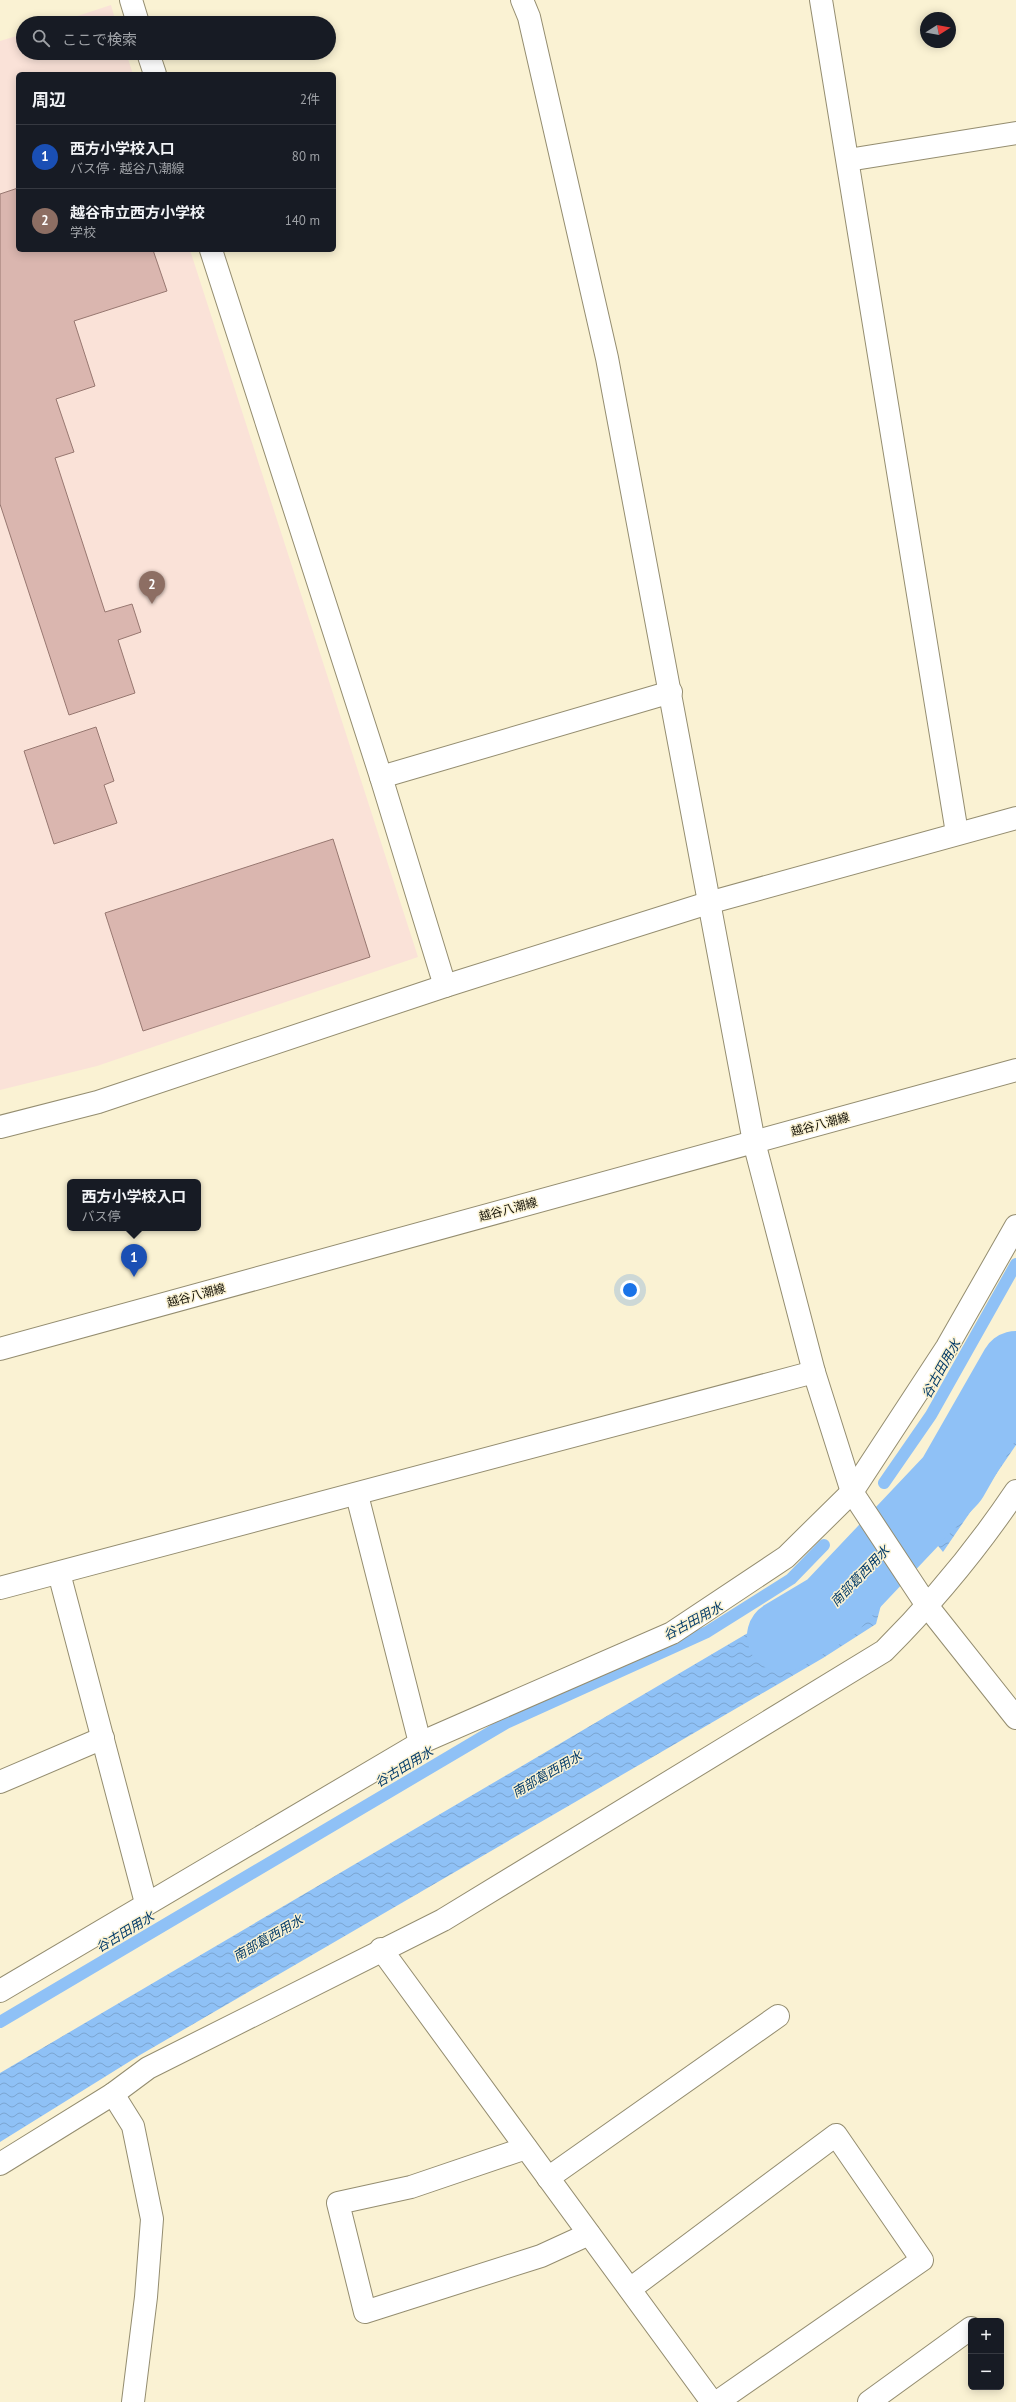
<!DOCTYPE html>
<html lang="ja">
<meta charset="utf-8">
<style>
:root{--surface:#171b24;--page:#242831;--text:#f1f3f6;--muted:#9ea1a6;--line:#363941;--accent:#2563eb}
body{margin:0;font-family:"PT Sans","Noto Sans JP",sans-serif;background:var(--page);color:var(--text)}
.controls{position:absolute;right:12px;bottom:12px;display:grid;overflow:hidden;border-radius:6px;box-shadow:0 2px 10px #0003}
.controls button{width:36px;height:36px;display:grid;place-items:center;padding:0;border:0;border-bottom:1px solid var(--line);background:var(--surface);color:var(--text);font:20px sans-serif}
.compass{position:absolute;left:920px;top:12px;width:36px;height:36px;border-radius:50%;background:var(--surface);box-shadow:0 2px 10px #0003;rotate:79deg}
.you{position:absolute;left:630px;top:1290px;width:14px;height:14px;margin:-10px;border:3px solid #fff;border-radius:50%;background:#1a73e8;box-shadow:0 0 0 6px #1a73e833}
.badge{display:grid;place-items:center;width:26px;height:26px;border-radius:50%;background:var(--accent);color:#fff;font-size:13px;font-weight:700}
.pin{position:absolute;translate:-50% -33px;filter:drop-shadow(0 1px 2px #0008)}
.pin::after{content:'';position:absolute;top:21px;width:14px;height:12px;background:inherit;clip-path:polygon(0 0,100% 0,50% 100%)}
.popup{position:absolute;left:67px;top:1179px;width:134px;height:52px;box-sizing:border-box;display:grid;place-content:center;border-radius:6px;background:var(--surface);filter:drop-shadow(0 1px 3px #0005);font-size:13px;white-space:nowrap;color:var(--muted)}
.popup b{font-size:15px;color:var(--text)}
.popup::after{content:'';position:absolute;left:50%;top:100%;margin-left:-8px;border:8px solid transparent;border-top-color:var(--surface)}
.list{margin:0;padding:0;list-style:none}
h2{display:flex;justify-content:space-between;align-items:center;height:52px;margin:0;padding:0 16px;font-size:17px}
h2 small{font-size:13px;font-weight:400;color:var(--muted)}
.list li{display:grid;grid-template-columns:26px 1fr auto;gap:12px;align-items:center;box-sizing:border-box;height:64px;padding:0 16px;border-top:1px solid var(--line)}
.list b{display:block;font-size:15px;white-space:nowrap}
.list p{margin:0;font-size:13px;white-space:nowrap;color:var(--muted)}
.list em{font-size:13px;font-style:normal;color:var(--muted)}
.icon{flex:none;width:22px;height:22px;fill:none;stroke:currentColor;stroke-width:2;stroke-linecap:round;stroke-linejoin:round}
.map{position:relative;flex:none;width:1016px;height:2402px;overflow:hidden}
.search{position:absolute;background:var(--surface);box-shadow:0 2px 10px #0003;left:16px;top:16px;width:320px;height:44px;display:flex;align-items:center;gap:10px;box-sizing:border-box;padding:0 14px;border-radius:22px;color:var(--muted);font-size:15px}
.panel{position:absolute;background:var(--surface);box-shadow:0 2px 10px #0003;left:16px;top:72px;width:320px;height:180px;border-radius:6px}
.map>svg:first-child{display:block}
</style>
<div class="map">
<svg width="1016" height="2402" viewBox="0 0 1016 2402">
<defs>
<pattern id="water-waves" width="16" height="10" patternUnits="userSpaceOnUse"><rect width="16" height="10" fill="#8fc1f6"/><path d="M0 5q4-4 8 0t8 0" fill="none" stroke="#7aa5d1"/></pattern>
</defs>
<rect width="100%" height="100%" fill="#faf2d3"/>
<g fill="#fae2d8">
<path d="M111 5 116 23H56Z"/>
<path d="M23 34V53H126L133 74H18V250H190L418 957 97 1066 0 1090V41Z"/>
</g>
<g fill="url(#water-waves)">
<path d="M1016 1339V1445L943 1552 904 1503 927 1477Z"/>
<path d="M847 1553 881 1605 876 1624 823 1658 140 2055 0 2142V2073L799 1603Z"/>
</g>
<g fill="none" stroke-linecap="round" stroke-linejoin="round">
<g stroke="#8fc1f6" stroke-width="12">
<path d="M884 1483 931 1415 1016 1264"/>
<path d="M0 2022 506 1723 707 1632 791 1579 824 1545"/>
</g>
<path stroke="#8fc1f6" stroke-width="72" d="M783 1636 830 1608 952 1479 1016 1367"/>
</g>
<g fill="#dab6af" stroke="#977770">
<path d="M18 188V250H153L167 291 74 321 95 386 56 399 74 452 55 458 105 612 132 604 141 632 118 640 135 693 69 715 0 504V194Z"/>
<path d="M96 727 114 781 104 785 117 823 54 844 24 751Z"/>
<path d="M333 839 370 957 143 1031 105 913Z"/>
</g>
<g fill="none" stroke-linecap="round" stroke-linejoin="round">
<defs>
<g id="minor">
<path d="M131 0 138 23"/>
<path d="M522 0 529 17 607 358 754 1142 814 1372 852 1492 928 1607 1016 1718"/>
<path d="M821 0 957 833"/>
<path d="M148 53 155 74"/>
<path d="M848 160 1016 133"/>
<path d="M211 250 381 777 445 986"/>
<path d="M381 777 671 692"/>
<path d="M0 1127 98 1102 445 986 708 903 1016 818"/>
<path d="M59 1573 146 1903"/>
<path d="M0 1588 814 1372"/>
<path d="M420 1743 672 1633 786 1557 852 1492 947 1347 1016 1226"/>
<path d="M0 1782 103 1738"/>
<path d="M381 1949 712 2402"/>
<path d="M0 1991 420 1743 357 1495"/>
<path d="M113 2094 133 2126 152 2219 146 2297 133 2402"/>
<path d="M526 2148 411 2187 338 2203 365 2312 541 2256 589 2234"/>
<path d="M0 2164 113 2094 148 2068 443 1920 884 1651C933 1602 977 1549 1016 1491"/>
<path d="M548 2178 778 2016"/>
<path d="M630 2289 836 2135 922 2260 717 2402"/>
<path d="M869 2402 971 2328"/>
</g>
<path id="secondary" d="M0 1349 1016 1070"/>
</defs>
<use href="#minor" stroke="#948d70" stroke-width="24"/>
<use href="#secondary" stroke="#948d70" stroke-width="24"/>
<use href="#minor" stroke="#fff" stroke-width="22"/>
<use href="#secondary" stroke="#fff" stroke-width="22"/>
</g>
<g text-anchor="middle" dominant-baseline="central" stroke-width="3" stroke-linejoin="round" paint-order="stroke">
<g font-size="12" fill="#131006" stroke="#faf2d3">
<text transform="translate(820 1124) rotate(-15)">越谷八潮線</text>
<text transform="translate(508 1209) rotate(-15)">越谷八潮線</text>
<text transform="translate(196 1295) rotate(-15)">越谷八潮線</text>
</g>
<g font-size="13" font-style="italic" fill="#023a69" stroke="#faf2d3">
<text transform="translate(941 1369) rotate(-61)">谷古田用水</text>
<text transform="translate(860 1576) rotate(-46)">南部葛西用水</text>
<text transform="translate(693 1621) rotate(-28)">谷古田用水</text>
<text transform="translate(404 1767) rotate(-31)">谷古田用水</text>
<text transform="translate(547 1774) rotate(-30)">南部葛西用水</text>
<text transform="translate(125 1932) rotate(-31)">谷古田用水</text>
<text transform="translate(268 1938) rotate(-30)">南部葛西用水</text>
</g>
</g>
</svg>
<div class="controls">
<button>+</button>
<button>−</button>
</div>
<svg class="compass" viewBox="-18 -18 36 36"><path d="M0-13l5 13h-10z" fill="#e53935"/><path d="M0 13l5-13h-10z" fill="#9ea1a6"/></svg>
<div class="you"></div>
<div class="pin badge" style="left:134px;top:1277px;background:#1a4fb4">1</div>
<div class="popup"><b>西方小学校入口</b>バス停</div>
<div class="pin badge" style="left:152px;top:604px;background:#8d6e63">2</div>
<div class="search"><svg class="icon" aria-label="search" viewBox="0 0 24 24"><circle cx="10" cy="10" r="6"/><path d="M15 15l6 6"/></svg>ここで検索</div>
<section class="panel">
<h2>周辺<small>2件</small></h2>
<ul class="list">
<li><span class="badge" style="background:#1a4fb4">1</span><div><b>西方小学校入口</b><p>バス停 · 越谷八潮線</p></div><em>80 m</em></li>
<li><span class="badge" style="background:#8d6e63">2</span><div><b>越谷市立西方小学校</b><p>学校</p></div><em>140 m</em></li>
</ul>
</section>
</div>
